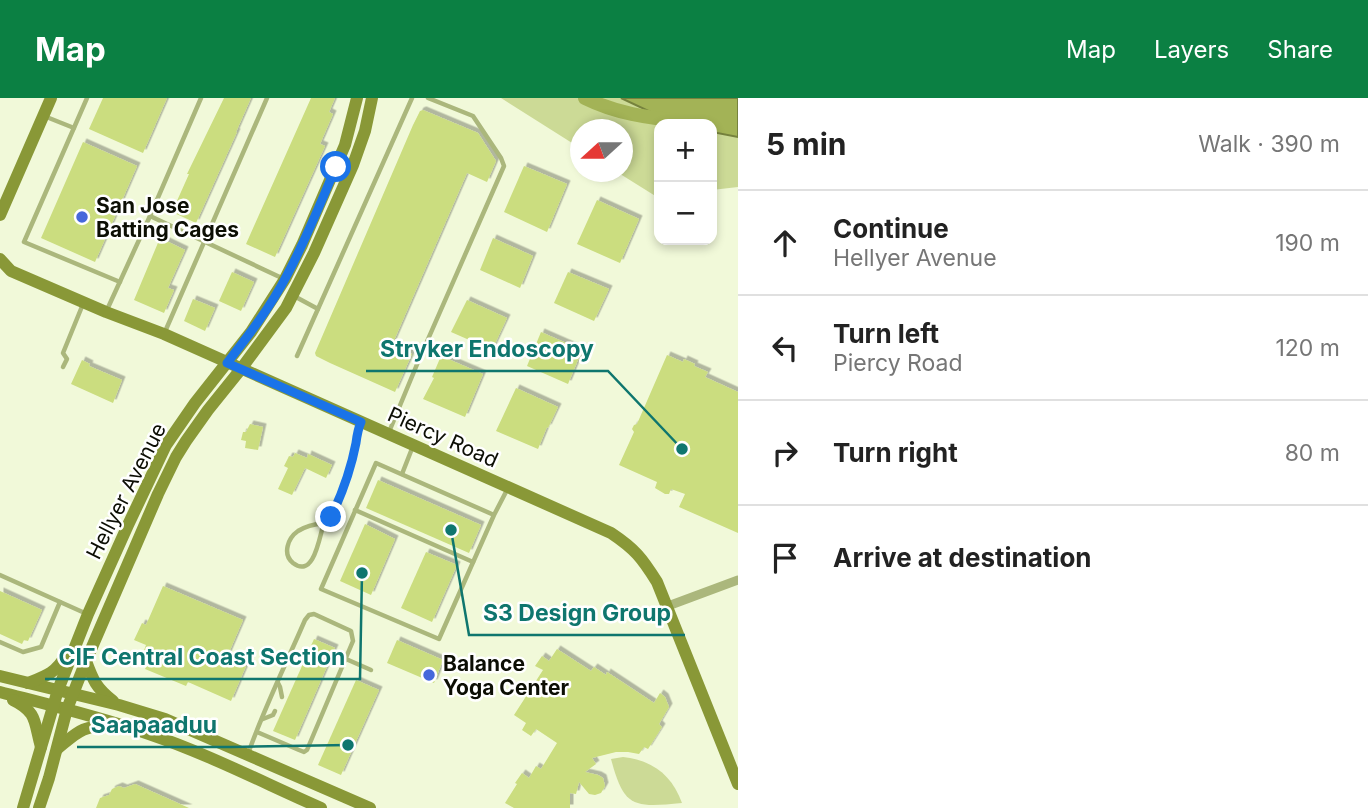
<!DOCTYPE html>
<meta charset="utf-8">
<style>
:root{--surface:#fff;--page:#f6f6f6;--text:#222;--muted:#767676;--line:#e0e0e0;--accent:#0b8043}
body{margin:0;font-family:Inter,sans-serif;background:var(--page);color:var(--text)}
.controls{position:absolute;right:21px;top:21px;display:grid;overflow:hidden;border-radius:14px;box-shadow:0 4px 10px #0003}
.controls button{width:63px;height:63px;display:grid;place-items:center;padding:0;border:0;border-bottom:2px solid var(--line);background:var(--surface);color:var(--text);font:35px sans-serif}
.compass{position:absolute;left:570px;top:21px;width:63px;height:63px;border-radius:50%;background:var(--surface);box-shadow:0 4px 10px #0003;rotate:249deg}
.stop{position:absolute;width:21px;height:21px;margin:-16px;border:5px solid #1a73e8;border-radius:50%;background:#fff}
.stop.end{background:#1a73e8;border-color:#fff;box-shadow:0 2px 7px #0008}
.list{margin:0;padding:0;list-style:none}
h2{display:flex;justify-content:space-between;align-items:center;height:91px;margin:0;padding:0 28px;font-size:30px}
h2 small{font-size:23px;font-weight:400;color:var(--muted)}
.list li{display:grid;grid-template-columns:46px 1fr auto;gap:21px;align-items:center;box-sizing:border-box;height:105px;padding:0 28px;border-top:2px solid var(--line)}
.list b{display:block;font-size:26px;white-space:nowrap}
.list p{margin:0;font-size:23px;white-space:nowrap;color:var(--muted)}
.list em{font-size:23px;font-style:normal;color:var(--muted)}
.icon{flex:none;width:38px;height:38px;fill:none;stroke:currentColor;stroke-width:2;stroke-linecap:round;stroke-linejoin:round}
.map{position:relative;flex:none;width:738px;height:710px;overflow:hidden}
header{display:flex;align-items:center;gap:42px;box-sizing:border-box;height:98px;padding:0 35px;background:var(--accent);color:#fff}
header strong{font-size:33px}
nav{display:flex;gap:38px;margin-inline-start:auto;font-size:24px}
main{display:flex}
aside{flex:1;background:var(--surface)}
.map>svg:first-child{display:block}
</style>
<header>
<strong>Map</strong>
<nav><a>Map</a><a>Layers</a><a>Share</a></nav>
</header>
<main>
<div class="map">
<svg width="738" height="710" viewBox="0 0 738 710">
<defs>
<filter id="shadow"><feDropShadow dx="3.5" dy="-3.5" stdDeviation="0" flood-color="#0004"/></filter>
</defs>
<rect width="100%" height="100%" fill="#f1f9d9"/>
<g fill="#ccda96">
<path d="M501 0H738V89L712 92V26H659V98L657 99 617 74H622V32H580V50Z"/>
<path d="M623 659C652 662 672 677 682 705 632 710 624 709 611 661Z"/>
</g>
<path fill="#a3b356" stroke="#76823d" stroke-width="2" d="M621 0H738V39L712 34V26H676Z"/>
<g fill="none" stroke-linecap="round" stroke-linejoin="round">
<path stroke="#a3b356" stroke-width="14" d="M585 0C615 15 648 20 682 23"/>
</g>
<g fill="#cbdd7f" filter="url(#shadow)">
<path d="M103 0H167L143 55 89 31Z"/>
<path d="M224 0H251L236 34H237L196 125 172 114 189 76H187Z"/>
<path d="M311 0H335L329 14 333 16 320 46 325 48 275 159 246 146Z"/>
<path d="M423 12 478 35 496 63 487 84 467 75 392 247 412 256 395 294 330 265 316 258 315 255 413 27 420 13Z"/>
<path d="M83 44 137 68 95 164 41 140Z"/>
<path d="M524 68 567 86 547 134 504 114Z"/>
<path d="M597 102 639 121 620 165 577 146Z"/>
<path d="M160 140 185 152 168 190 174 192 164 215 134 202Z"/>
<path d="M493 140 533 158 520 190 480 172Z"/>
<path d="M232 174 254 184 241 213 219 203Z"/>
<path d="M568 174 609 191 594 223 554 205Z"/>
<path d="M193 201 215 210 205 233 184 223Z"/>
<path d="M467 202 507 220 492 252 451 234Z"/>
<path d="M541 234 582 252 568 286 527 268Z"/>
<path d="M667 257 683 264 684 261 695 266 694 268 708 274 705 279 738 294V435L679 409 685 396 671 391 669 396H665L655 390 657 384 619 367 634 334 632 331 634 327 637 326Z"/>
<path d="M441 258 483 276 465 319 423 301 434 280 432 279Z"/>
<path d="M82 262 90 266 89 268 122 282 113 305 71 286Z"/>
<path d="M516 290 558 309 548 330 547 329 538 351 496 333Z"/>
<path d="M250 326 263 329 258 352 245 350 246 343 241 342 243 334H246Z"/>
<path d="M295 355 307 360 308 356 332 367 326 380 305 370 292 397 278 391 288 370 284 368 289 358 293 359Z"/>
<path d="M378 382 481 427 469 455 366 410Z"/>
<path d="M365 426 395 441 371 497 340 483Z"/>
<path d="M426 454 457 467 432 524 401 510Z"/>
<path d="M163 488 243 522 227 559 246 568 231 603 188 584 186 588 145 571 151 559 143 555 146 547 134 542 142 525 146 527Z"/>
<path d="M0 493 42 512 28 543 24 542 22 546 0 536Z"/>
<path d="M314 541 335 550 295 642 273 633Z"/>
<path d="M397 542 443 562 434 585 387 565Z"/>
<path d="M557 551 591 573 594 569 606 577 607 574 654 605 660 595 665 599 669 609 659 626 662 629 648 651 644 649 639 656 628 654H616L592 660 596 666 585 674 598 677 603 680 605 688 601 695 595 697 589 696 579 684 576 696 570 695V710H514L505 705 517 686 515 685 522 675 529 680 536 668 541 671 557 645 536 631 531 638 522 632 526 625 514 617 543 572 535 568 542 558 549 563Z"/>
<path d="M356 582 379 592 341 677 318 667Z"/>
<path d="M135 686 189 710H96L100 700 109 697 112 691 119 688 124 690Z"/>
</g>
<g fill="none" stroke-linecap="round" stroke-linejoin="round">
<g stroke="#abb77c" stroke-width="4.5">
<path d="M87 0 24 144 120 184"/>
<path d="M44 18 74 30"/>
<path d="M150 118 284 181"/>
<path d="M294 198 318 211"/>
<path d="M106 214 150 118 201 0"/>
<path d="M164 236 267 0"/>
<path d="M297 258 412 0"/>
<path d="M63 269 67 261 63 255 83 206"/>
<path d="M389 334 418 264 504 68 501 60 473 18 428 0"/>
<path d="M402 376 413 348"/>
<path d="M355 412 473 464"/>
<path d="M494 417 376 365 321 491 439 541 494 417 508 390"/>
<path d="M324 425C315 426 306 428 298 433 288 440 282 456 293 465 315 482 320 434 324 425 325 422 329 420 331 418 335 412 339 404 341 398 347 384 352 361 356 346 357 338 358 332 361 325"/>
<path d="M0 477 87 516"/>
<path d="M0 544 23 554 41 549 60 504"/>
<path d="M346 561 371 572"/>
<path d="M278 585 280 589 282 599"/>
<path d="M263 621 273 617 275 613"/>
<path d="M248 656C264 610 286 566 305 522L309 517 314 516 351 533 353 543 307 652 304 654 299 652 257 634"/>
</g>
<path stroke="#abb77c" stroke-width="9" d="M668 508 738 482"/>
<g stroke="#899837" stroke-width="12">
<path d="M0 117 51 0"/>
<path d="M0 161 11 173 106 214 164 236 611 435C635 451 642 460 657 484L738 686"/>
<path d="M86 563C93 582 96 590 113 603"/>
<path d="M0 578 119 607 165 621 370 710"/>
<path d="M28 585C46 578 56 575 66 557"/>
<path d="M0 594C50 607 100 619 149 636 208 656 264 685 321 710"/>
<path d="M13 602C38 614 34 625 41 649"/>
<path d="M57 651C79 633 81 628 111 628"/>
<path d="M23 710 58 592 88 516 128 427 166 347 195 305 251 234 285 181 302 147 345 47 357 0"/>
<path d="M39 710 49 680 67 611 86 563 158 396 176 359 186 343 208 312 241 271 286 210 314 155 353 67 365 33 372 0"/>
</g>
</g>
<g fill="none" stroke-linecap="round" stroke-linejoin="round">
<path stroke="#1a73e8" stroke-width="9" d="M331 419C342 396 351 371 356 345 357 337 358 331 361 324L227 265C248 238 270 210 286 179 305 144 320 106 336 69"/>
</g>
<g fill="#4668db" stroke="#fff" stroke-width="2.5">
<circle cx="82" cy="119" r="7"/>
<circle cx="429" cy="577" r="7"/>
</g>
<g text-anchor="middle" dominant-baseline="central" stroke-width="5" stroke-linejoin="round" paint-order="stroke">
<g font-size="21" font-weight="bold" fill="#0c0e04" stroke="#fff" text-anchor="start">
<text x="96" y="107">San Jose<tspan x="96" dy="24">Batting Cages</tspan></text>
<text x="443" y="565">Balance<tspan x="443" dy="24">Yoga Center</tspan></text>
</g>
<g font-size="21" fill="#0c0e04" stroke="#fff">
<text transform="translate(443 339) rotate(24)">Piercy Road</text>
<text transform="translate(126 393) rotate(-63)">Hellyer Avenue</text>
</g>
</g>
<path fill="none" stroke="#0f766e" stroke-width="2.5" d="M682 351L608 273H366M451 432L469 537H685M362 475L360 581H45M348 647L231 649H77"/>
<g fill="#0f766e" stroke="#fff" stroke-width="2.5">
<circle cx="682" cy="351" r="7"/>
<circle cx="451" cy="432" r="7"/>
<circle cx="362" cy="475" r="7"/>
<circle cx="348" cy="647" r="7"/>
</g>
<g font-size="23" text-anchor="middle" font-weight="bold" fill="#0f766e" stroke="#fff" stroke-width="5" stroke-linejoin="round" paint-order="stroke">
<text x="487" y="259">Stryker Endoscopy</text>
<text x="577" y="523">S3 Design Group</text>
<text x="202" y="567">CIF Central Coast Section</text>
<text x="154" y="635">Saapaaduu</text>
</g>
</svg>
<div class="controls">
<button>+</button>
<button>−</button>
</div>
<svg class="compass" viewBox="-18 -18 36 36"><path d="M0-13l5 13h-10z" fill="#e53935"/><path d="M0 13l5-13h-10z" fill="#767676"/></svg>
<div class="stop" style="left:336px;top:69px"></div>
<div class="stop end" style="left:331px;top:419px"></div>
</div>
<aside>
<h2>5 min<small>Walk · 390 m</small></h2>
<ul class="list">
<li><svg class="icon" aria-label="ahead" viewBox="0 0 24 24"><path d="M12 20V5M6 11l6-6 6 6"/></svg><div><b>Continue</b><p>Hellyer Avenue</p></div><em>190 m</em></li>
<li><svg class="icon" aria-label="left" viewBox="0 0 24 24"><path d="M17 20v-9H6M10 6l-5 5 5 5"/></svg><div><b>Turn left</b><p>Piercy Road</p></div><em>120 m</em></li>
<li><svg class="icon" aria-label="right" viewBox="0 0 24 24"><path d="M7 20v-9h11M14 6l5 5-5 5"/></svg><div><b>Turn right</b></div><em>80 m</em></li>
<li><svg class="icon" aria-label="arrive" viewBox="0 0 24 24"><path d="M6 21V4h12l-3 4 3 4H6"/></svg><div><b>Arrive at destination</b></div></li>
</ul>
</aside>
</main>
